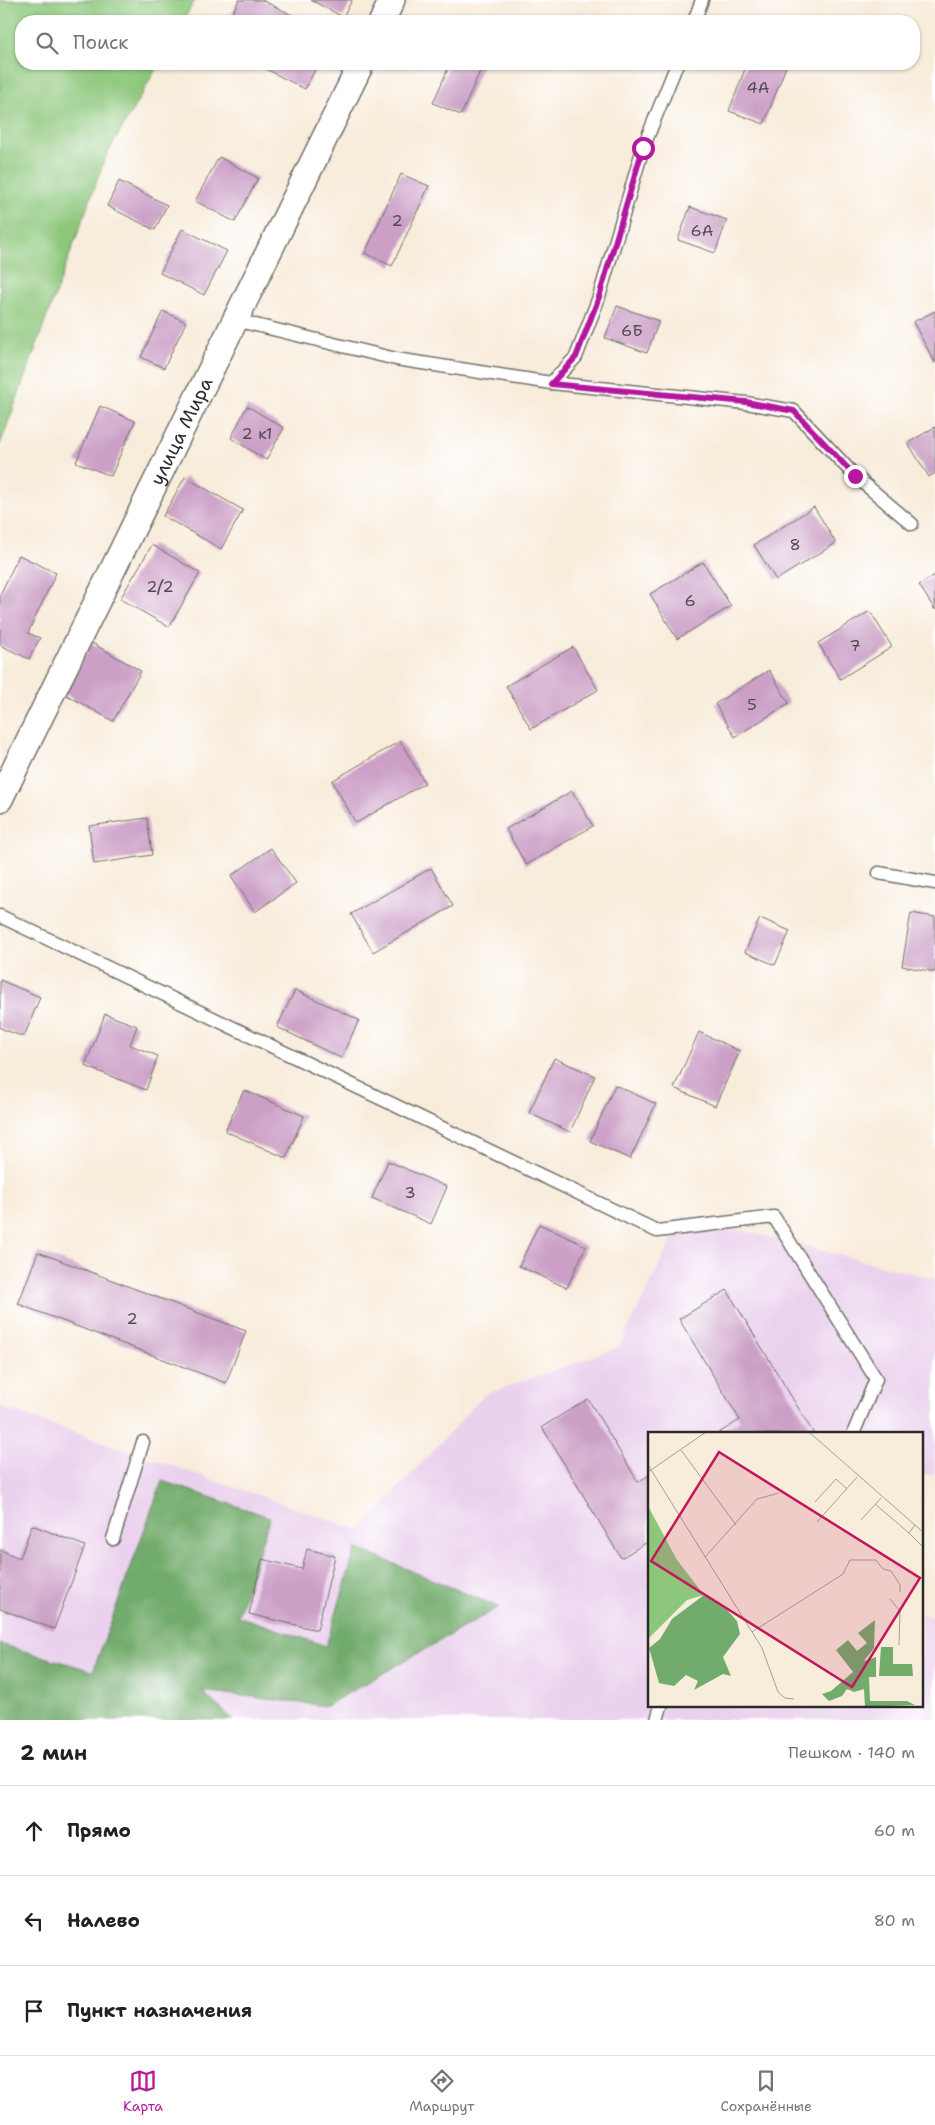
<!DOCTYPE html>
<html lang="ru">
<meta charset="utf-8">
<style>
:root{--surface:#fff;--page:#f6f6f6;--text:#202124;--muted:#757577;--line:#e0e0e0;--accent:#b5179e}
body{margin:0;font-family:"Shantell Sans",sans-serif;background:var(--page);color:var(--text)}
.stop{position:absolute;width:15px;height:15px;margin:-11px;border:4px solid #b5179e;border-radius:50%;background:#fff}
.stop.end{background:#b5179e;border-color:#fff;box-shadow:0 1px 5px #0008}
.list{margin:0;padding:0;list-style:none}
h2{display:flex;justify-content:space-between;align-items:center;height:65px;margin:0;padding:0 20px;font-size:21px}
h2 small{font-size:16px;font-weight:400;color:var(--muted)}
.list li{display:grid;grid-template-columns:32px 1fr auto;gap:15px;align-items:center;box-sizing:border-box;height:90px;padding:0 20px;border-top:1px solid var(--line)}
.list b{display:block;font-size:19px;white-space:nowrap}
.list em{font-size:16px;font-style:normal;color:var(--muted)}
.icon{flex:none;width:28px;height:28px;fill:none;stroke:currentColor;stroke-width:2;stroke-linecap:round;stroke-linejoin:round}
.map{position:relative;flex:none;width:935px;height:1720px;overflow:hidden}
.search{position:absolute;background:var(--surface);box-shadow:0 1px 4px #0004;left:15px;right:15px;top:15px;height:55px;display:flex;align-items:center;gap:12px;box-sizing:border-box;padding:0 18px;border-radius:20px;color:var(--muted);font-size:19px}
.sheet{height:335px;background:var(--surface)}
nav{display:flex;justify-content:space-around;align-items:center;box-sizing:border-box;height:70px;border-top:1px solid var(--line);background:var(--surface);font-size:14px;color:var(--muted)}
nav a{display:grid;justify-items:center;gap:2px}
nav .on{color:var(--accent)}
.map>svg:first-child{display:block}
</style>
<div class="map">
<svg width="935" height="1720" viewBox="0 0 935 1720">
<rect width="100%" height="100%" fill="#fff"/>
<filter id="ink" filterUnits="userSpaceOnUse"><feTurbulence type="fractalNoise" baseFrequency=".02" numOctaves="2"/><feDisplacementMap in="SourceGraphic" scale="10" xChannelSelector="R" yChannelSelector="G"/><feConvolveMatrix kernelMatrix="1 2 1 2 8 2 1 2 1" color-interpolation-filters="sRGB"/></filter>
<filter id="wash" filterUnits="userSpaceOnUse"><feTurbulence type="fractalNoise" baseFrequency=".0096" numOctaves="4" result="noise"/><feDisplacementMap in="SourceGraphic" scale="20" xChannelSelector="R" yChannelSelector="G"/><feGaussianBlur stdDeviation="1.12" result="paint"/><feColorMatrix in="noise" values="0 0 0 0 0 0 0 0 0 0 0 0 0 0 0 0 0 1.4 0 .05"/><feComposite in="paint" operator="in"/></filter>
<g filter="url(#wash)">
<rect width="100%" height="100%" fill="#f8ecdb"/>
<path fill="#ead1ed" d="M684 1216 935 1279V1474L921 1475V1434H649V1706H921V1614L935 1617V1720H0V1407L360 1530 484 1395 619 1347Z"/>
<path fill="#8dc77c" stroke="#5c7954" d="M0 0H195L183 21H21V64H159L106 156 0 445Z"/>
<path fill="#72ac6c" stroke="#4e6c4c" d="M162 1481 270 1517 238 1616 326 1646 356 1548 499 1607 326 1706 201 1691 234 1720H0V1644L93 1671Z"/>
<g id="blocks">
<g fill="#cb9fc6">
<path d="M239 0H262L304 21H228Z"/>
<path d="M311 0H352L343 17Z"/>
<path d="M256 64H318L305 89Z"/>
<path d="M450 64H483L461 115 433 103Z"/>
<path d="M747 64H787L764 124 729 111Z"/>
<path d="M219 157 258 178 235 222 195 201Z"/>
<path d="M401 174 429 186 392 266 365 253Z"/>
<path d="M119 181 167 205 155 230 107 206Z"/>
<path d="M690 207 727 220 715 253 678 240Z"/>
<path d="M182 229 227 251 204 295 160 273Z"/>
<path d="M617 306 659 321 647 353 605 338Z"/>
<path d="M163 311 186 322 164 368 141 357Z"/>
<path d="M935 311V363L913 322Z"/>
<path d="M100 406 135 421 111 476 76 462Z"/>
<path d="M247 406 284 428 266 460 231 438Z"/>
<path d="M935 427V473L929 477 908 443Z"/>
<path d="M185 477 243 510 221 549 163 516Z"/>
<path d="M814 507 836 543 776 580 754 545Z"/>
<path d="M152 545 200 573 169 627 120 599Z"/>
<path d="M19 555 56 573 28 633 40 638 29 659 0 645V595Z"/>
<path d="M703 562 731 606 677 639 650 594Z"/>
<path d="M935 575V610L919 585Z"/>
<path d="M870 611 892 647 840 679 818 643Z"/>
<path d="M92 643 141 671 113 721 63 693Z"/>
<path d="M573 647 598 690 531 729 506 686Z"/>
<path d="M769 670 789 703 735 737 715 704Z"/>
<path d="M400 741 425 783 356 823 332 781Z"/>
<path d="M572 791 593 826 526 865 506 829Z"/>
<path d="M147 818 152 855 94 864 89 826Z"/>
<path d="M271 848 296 883 255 912 231 876Z"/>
<path d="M431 868 453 906 373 952 351 914Z"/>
<path d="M911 913 935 917V972L902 966Z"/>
<path d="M760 918 790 931 775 965 745 952Z"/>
<path d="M0 980 40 997 24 1037 0 1028Z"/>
<path d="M295 990 359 1020 341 1058 277 1027Z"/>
<path d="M105 1014 137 1026 130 1045 158 1056 146 1090 85 1066Z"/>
<path d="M699 1032 740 1051 715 1106 674 1088Z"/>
<path d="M554 1058 595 1076 570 1132 529 1113Z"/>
<path d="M615 1085 656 1104 630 1159 590 1141Z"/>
<path d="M244 1090 304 1116 286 1158 225 1131Z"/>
<path d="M388 1161 447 1187 431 1224 372 1198Z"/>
<path d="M539 1224 586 1246 567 1288 519 1266Z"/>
<path d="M38 1252 246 1331 226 1383 18 1304Z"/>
<path d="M727 1290 814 1434H717L740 1420 679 1319Z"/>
<path d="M588 1399 638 1482 649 1475V1541L621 1558 542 1427Z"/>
<path d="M32 1525 85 1546 54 1629 0 1609V1550L20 1558Z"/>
<path d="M307 1549 335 1556 317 1630 249 1614 262 1559 302 1569Z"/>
</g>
</g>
</g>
<g filter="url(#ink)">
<use href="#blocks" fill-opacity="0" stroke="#736f69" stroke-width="1"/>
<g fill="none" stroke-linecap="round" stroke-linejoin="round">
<defs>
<g id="lane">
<path d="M694 21 702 0"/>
<path d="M235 320 396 359 551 383 746 403 794 411 855 476 912 524"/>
<path d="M551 383 576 357 599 297 643 148 677 64"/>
<path d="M879 873 935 883"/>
<path d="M0 916 657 1231 774 1217 876 1379 853 1434"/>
<path d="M113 1539 143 1442"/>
<path d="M657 1720 661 1706"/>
</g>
<g id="street">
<path d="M382 21 392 0"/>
<path id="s1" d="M0 799 361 64"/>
</g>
</defs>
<use href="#lane" stroke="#736f69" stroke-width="15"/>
<use href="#street" stroke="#736f69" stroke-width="28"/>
<use href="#lane" stroke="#fff" stroke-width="12"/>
<use href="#street" stroke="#fff" stroke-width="25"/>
</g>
</g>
<g fill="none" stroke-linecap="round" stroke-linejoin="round" filter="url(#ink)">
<path stroke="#b5179e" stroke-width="6" d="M643 148 599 297 576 357 551 384 746 402 794 411 855 476"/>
</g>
<g text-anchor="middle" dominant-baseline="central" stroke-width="4.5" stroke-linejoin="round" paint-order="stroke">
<g font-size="16" fill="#534852">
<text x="758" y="87">4А</text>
<text x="397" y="220">2</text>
<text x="702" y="230">6А</text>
<text x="632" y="330">6Б</text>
<text x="257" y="433">2 к1</text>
<text x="795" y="544">8</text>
<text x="160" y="586">2/2</text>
<text x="690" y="600">6</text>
<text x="855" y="645">7</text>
<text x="752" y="704">5</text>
<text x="410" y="1192">3</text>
<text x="132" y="1318">2</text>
</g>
<g font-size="19" fill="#2b2b2b" stroke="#fff">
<text stroke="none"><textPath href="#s1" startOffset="410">улица Мира</textPath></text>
</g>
</g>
<g transform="translate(648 1432)">
<rect width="275" height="275" fill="#f8ecdb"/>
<path d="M0 74 29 128 56 163 39 168 0 207Z" fill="#8dc77c"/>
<path d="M56 163 79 178 89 189 92 202 75 225 83 244 75 242 46 258 50 249 38 243 26 254 11 251 1 216 12 207 24 187ZM227 188 226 216 216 229 228 225V245H221L222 269H259L267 273 217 275 216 257 206 260 199 257 194 264 181 269 174 262 183 259 205 240 188 218 200 208 209 219 219 211 210 201ZM233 215H245V232H264L265 244H231Z" fill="#72ac6c"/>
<path fill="none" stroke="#a69f95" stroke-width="1" d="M161 0 275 100M33 18 88 93M0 33 114 216 130 260 137 266 146 267M0 40 58 0M167 70 188 47 199 57M227 72 261 101 267 93M213 88 233 66M169 90 209 45M261 101 274 114M57 125 109 67 131 61M242 167 252 179 251 213M104 200 195 142 202 128H228L235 137 243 139 252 153V160"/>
<path fill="#c2185b" fill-opacity="0.15" stroke="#c2185b" stroke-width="2.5" d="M71 20 272 146 204 255 3 129Z"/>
<rect width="275" height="275" fill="none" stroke="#2b2b2b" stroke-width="2.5"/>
</g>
</svg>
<div class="stop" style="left:643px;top:148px"></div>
<div class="stop end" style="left:855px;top:476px"></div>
<div class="search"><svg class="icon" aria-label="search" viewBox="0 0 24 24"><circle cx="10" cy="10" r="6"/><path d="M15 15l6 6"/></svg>Поиск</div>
</div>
<section class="sheet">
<h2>2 мин<small>Пешком · 140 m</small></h2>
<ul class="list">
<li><svg class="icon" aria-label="ahead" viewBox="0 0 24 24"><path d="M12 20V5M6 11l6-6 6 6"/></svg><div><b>Прямо</b></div><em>60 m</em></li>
<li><svg class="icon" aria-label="left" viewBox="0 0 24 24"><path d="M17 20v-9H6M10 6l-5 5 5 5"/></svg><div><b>Налево</b></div><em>80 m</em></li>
<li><svg class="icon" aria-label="arrive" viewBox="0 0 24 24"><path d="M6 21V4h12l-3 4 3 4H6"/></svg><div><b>Пункт назначения</b></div></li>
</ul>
</section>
<nav>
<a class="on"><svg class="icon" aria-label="map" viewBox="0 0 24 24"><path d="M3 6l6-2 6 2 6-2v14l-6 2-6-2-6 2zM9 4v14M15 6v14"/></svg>Карта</a>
<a><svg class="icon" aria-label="directions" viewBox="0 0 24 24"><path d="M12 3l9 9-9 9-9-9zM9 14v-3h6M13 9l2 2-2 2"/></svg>Маршрут</a>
<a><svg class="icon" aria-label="saved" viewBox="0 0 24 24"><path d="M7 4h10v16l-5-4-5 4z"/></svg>Сохранённые</a>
</nav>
